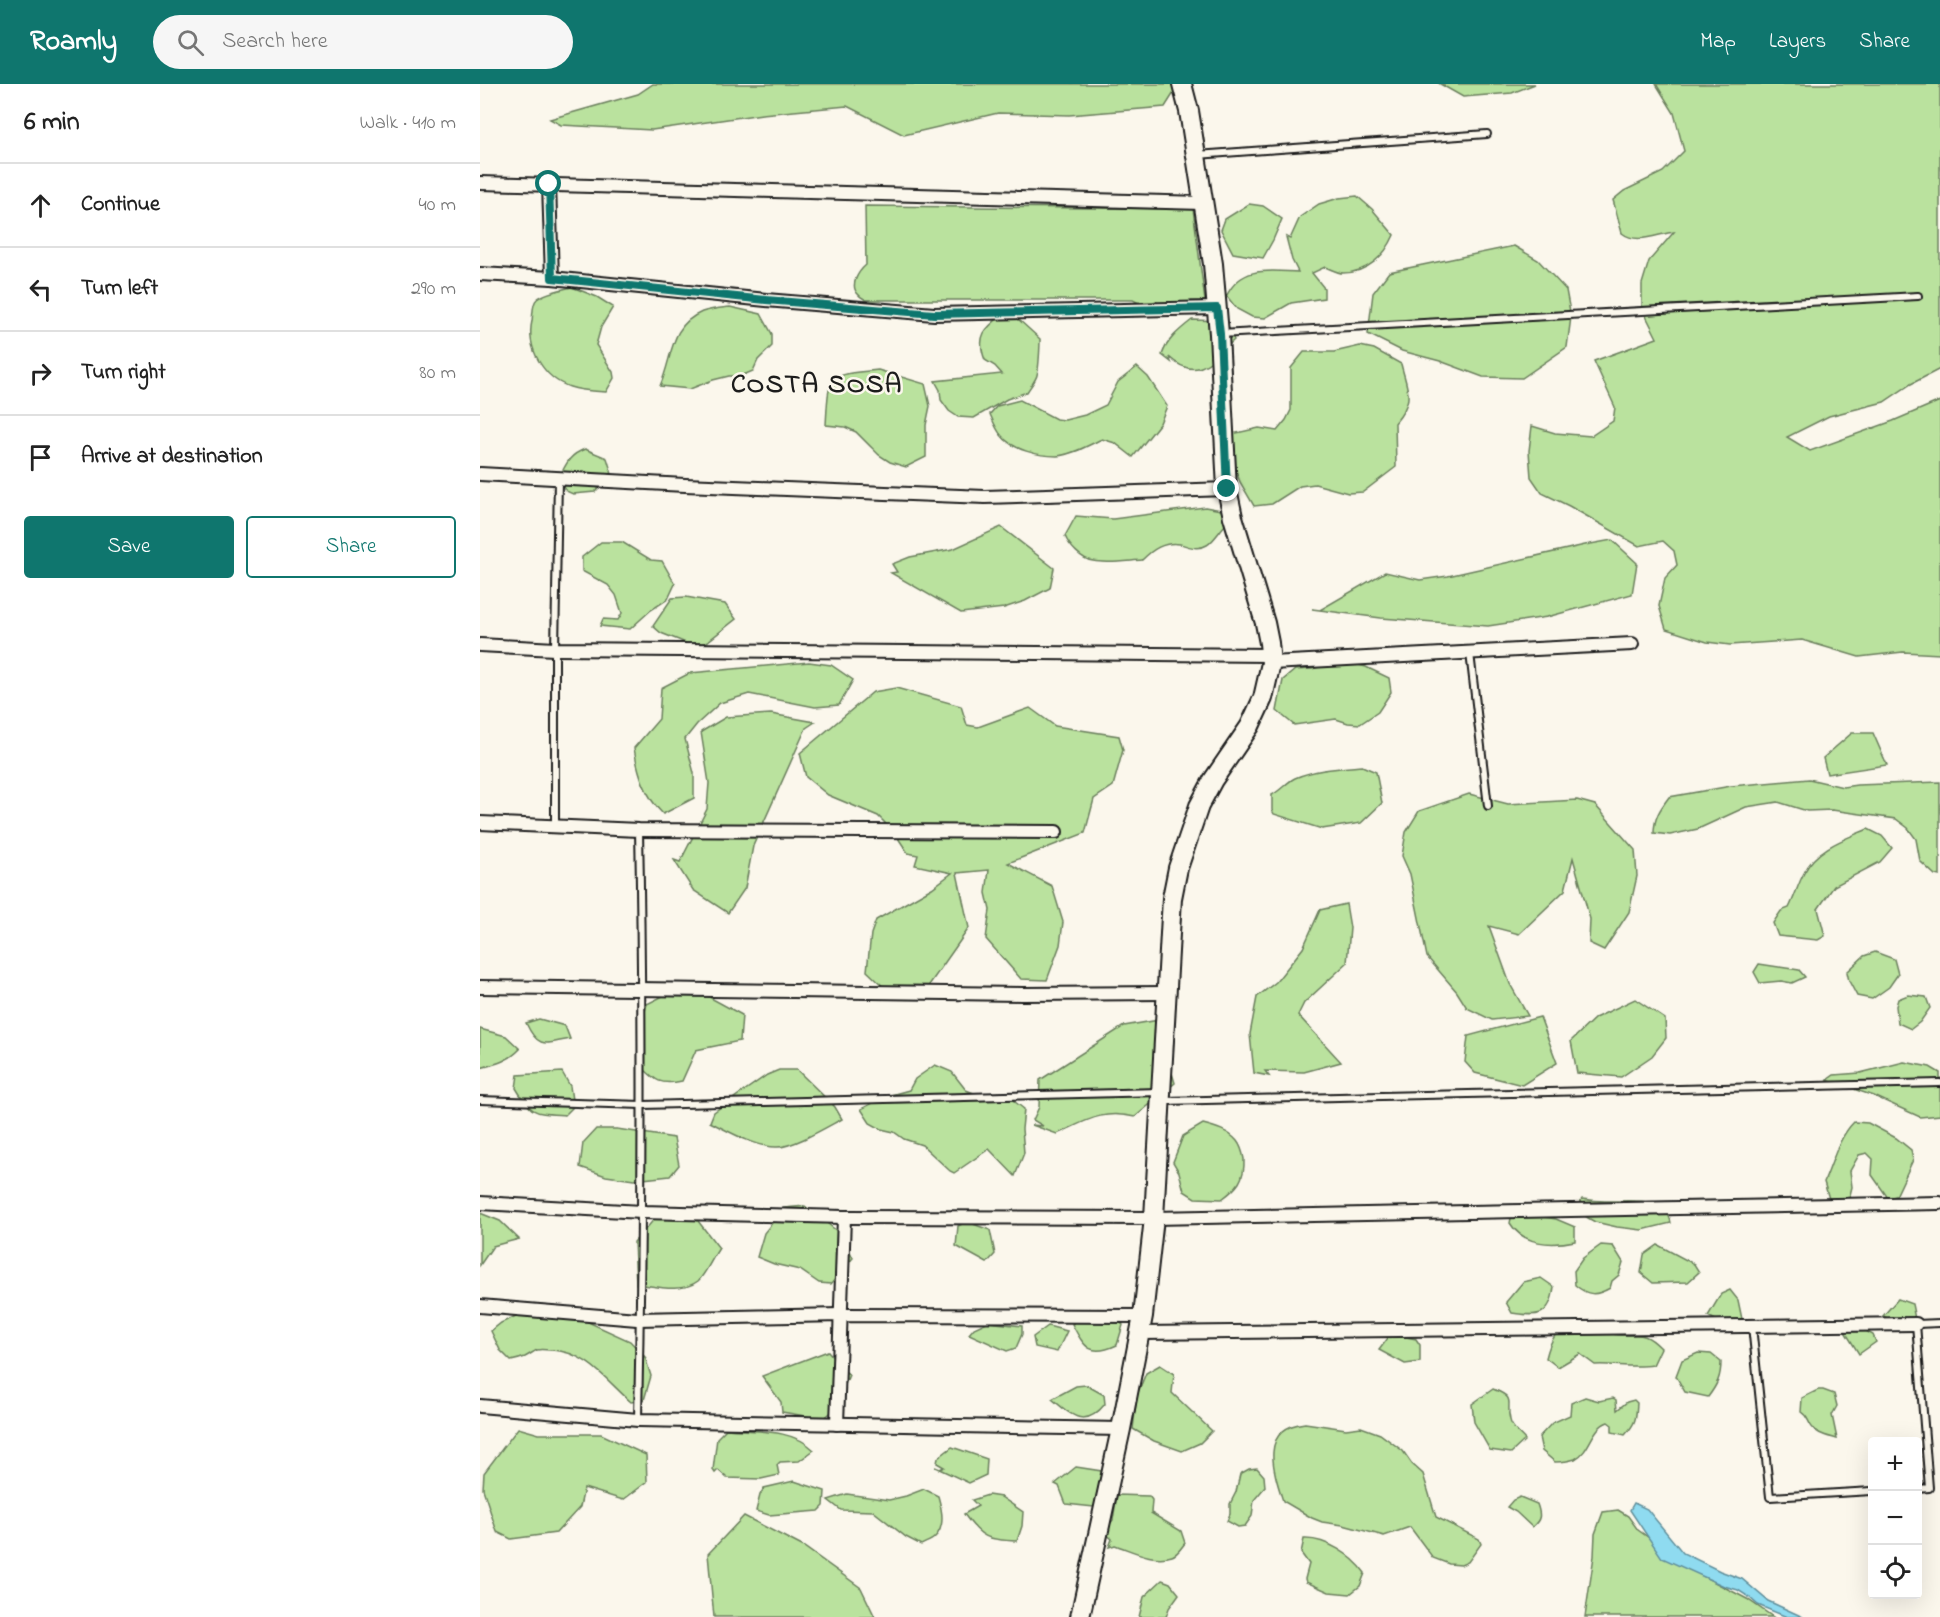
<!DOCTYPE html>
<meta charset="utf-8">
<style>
:root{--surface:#fff;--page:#f6f6f6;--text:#222;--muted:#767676;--line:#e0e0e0;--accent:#0f766e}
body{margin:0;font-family:"Indie Flower",sans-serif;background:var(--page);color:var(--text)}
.controls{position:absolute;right:18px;bottom:18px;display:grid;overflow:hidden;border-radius:6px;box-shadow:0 6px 24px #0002}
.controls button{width:54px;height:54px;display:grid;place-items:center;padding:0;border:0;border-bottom:2px solid var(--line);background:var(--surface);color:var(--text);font:30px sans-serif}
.stop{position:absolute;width:18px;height:18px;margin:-14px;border:4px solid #0f766e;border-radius:50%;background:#fff}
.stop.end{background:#0f766e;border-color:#fff;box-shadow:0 2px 6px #0008}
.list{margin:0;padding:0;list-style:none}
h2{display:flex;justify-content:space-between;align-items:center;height:78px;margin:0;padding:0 24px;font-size:26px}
h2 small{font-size:20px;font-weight:400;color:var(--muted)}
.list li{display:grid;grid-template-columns:39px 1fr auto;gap:18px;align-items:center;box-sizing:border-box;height:84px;padding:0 24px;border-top:2px solid var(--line)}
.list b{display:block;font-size:22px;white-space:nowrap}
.list em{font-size:20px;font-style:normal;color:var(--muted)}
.actions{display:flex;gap:12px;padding:18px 24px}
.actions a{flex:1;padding:14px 0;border:2px solid var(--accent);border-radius:6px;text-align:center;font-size:21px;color:var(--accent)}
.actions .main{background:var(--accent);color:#fff}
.icon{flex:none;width:33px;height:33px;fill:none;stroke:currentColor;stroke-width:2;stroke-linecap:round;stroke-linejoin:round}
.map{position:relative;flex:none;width:1460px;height:1533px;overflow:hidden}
header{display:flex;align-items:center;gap:36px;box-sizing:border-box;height:84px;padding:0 30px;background:var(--accent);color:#fff}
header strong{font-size:28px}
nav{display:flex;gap:33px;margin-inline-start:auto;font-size:21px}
.search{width:420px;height:54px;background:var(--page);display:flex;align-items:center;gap:15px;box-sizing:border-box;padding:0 21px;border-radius:33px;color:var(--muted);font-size:22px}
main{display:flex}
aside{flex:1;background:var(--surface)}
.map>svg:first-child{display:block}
</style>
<header>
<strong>Roamly</strong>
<div class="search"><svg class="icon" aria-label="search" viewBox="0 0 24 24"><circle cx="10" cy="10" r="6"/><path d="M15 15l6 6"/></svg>Search here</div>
<nav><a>Map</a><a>Layers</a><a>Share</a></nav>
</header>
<main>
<aside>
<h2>6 min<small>Walk · 410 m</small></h2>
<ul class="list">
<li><svg class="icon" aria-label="ahead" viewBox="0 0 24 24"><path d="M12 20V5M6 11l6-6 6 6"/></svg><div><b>Continue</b></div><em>40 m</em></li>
<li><svg class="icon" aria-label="left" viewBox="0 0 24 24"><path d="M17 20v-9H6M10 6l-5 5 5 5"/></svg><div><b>Turn left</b></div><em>290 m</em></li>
<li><svg class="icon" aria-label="right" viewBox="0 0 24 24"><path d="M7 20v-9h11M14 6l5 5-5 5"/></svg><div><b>Turn right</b></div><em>80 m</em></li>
<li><svg class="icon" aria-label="arrive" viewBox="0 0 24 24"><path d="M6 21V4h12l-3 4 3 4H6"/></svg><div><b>Arrive at destination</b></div></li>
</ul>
<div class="actions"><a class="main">Save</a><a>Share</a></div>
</aside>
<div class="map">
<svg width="1460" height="1533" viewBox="0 0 1460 1533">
<rect width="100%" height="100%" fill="#fbf7ec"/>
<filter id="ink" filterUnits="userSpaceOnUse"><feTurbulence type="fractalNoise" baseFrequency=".0167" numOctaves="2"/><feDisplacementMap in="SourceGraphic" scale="12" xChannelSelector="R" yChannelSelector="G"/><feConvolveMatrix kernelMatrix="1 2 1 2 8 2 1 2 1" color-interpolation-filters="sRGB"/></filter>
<g filter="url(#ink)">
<g fill="#bae29e" stroke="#6b7f5d" stroke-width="1.5">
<path d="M173 0H693L697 4 685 23 589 31 518 29 424 51 367 22 282 30 172 46 81 41 70 35 158 10Z"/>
<path d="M960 0H1055L1032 9 983 13Z"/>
<path d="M1176 0H1460V285L1431 300 1404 318 1349 332 1307 353 1330 367 1413 337 1460 317V570L1423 568 1379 573 1322 556 1250 561 1227 558 1186 545 1179 522 1185 494 1197 481 1194 467 1183 457 1159 462 1089 422 1062 409 1051 393 1049 367 1052 342 1075 349 1111 352 1133 337 1135 323 1114 277 1177 254 1162 224V200L1169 177 1194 148C1177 150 1157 161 1142 149L1133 116 1144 107 1183 88 1204 67 1194 29Z"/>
<path d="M877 112 892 125 914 151C905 172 887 189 863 189 857 189 851 185 845 183L832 189 844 204V214L811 219 785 234 772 233 757 225 745 210 747 211C762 181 790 187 818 188L812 176 806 153 810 155 820 133 839 120 859 114Z"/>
<path d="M769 120 783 122 802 135 793 156 783 174 753 169 741 146 745 135Z"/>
<path d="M385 122 713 125 725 217H711L708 221 679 222 676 217 665 222 653 216H386C383 214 380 213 378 210 369 201 379 187 386 181Z"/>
<path d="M1034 162 1058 176 1086 206 1091 233 1087 263 1042 294 1003 293 960 277 922 267 888 250 893 209 909 188Z"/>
<path d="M92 203 117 213 133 223 121 243 116 261 133 288 134 294 126 308C114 307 102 307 90 303 63 294 46 264 52 237 53 231 52 219 57 215 64 209 83 205 92 203Z"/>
<path d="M250 223 281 230 292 250V262L278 276 273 287 261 292H249L233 296 210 305 180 302C193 273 189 242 222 228 230 225 241 224 250 223Z"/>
<path d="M526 228 537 234 560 255C560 262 559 284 557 291 556 296 550 303 547 308L527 315 494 334 478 333 469 327 461 316 460 306 455 297 522 290 515 282 505 276C495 250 507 243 526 228Z"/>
<path d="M712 236 746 237 754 256C733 276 717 299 689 273L691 278 682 271C687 256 699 246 712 236Z"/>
<path d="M880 262 894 265 921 280C928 308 935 315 915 339L916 383 883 408 868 409 835 400 820 402 792 420 774 422 760 398 755 384 752 350 779 344 797 347 806 336 811 326V284L824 268H854Z"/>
<path d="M657 283 668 293 687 322 680 339 653 373 635 359 622 355C609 361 592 371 577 372 559 372 532 366 521 351 516 345 513 337 510 330L517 322 540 316 576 335 585 336 605 331 626 321 638 298Z"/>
<path d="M398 286 445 300 450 322 446 341V373L426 383 410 378 399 371 376 348 365 343 346 341C349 290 346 291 398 286Z"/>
<path d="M105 365 127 374 132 390 115 408 93 410 86 407 79 398 74 402C86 385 84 373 105 365Z"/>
<path d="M725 423 741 426 746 440C740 446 734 457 727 461 717 467 709 462 700 460 684 457 672 466 662 476 647 477 628 480 613 477 602 476 589 462 585 452L596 432 633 435Z"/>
<path d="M521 443 574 484 570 504 545 517 524 524 481 529 411 489 417 488 412 480 430 473 473 465Z"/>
<path d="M1132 456 1157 479 1152 510 1067 533 1008 542 901 534 832 525 840 526 905 488 940 496 968 492 1105 461Z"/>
<path d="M121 458H142L171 476 182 477 195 500 188 515 171 526 150 545 120 542 123 535 138 536 142 529 136 511 128 501 102 487V473Z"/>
<path d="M206 513 245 520 256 535 223 561 216 563 181 549 173 542 192 514Z"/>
<path d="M862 577 886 583 909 594 911 608 898 628 880 640 868 639 856 635 814 641 797 627 803 596 815 586 832 585Z"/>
<path d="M329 578 351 581 373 596 359 621 335 623 269 610 240 619 217 640 205 655 214 689V714L183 730C165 712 158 689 154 664L179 635 181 604 210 589Z"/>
<path d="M416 604 481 622 487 641 498 643 550 624 575 642 639 652 643 666 633 702 614 715 605 749 528 779 572 802 583 838 580 861 567 896 541 895 506 855 510 826 506 809 509 786 477 789 489 844 447 904 407 906 387 887 391 850 396 836 452 804 472 789 435 781 438 771 428 769 414 748 398 732 348 711 326 693 320 669 393 608Z"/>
<path d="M291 630 335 638 326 644 273 762 265 804 248 829 213 806 194 776 200 778 227 725 229 699 221 648 246 633Z"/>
<path d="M1372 649H1393L1407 681 1347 690 1343 674Z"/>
<path d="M882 682 896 688 902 719 881 739 842 745 794 730 792 726V711C801 706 807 698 815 694 836 685 860 684 882 682Z"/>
<path d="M1329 695 1363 703 1377 701 1460 698V792L1455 791 1440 777 1436 755 1428 744 1416 735 1352 726 1327 727 1298 718 1266 723 1218 745 1190 751 1174 749C1174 734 1180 725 1189 713L1251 702Z"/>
<path d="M989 710 1028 720 1097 716 1115 721 1155 766 1157 792 1149 828 1124 866 1109 859 1110 835 1093 774 1085 806 1039 850 1009 842 1030 900 1048 932 1012 936 987 924 977 908 947 873 930 790 922 772 926 748 939 727Z"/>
<path d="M1388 745 1402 752 1412 764 1400 778 1354 802 1338 825 1345 852 1338 856 1298 852 1293 839 1301 827 1309 824C1315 812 1318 800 1324 789 1336 764 1365 755 1388 745Z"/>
<path d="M866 820 870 844 867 879 824 919 818 931 861 978 824 988 785 987 789 992 774 989 770 950 777 913 796 898 823 864 840 826Z"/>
<path d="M1395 868 1414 875 1418 890 1409 903 1392 915 1377 912 1369 897 1367 888 1384 872Z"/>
<path d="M1279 880 1319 886 1325 893 1312 899 1301 897 1280 899 1274 888Z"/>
<path d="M199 904 218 907 262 931 260 957 216 966 202 997C179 1002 175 996 159 980V950L167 920Z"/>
<path d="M1428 911 1446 913 1450 924 1440 938 1431 945 1418 939 1416 922 1418 915Z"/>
<path d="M1155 915 1185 935 1186 954 1172 972 1141 993 1097 989 1091 957 1115 934Z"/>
<path d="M1060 933 1077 979 1042 1001 995 989 985 978 988 952Z"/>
<path d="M59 935 85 942 90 955C65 960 58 965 46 939Z"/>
<path d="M685 935 688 975 695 999 655 1033C622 1025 606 1037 577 1050L552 1041 563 1042 553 1036 559 1023 560 996 644 942Z"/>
<path d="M0 945 26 952 40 965C29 977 16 980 0 984Z"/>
<path d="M1424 978 1450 983 1460 989V1031L1440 1033 1394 1012 1347 996 1354 991 1380 989Z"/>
<path d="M455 981 472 988 486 1006 502 1012 525 1010 544 1025 542 1045 544 1069 535 1092 509 1065 474 1089 470 1087 442 1061 424 1055 414 1048 401 1045 390 1039 381 1025 407 1012 429 1006 435 995Z"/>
<path d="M299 986H317L355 1023 362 1035C347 1043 312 1064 296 1063 273 1062 250 1048 230 1038L234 1028 287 991Z"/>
<path d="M82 988 90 1002 93 1023 85 1031C54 1029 52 1031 36 1004L38 991Z"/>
<path d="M1374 1038 1388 1039 1416 1054 1431 1066 1433 1076 1416 1112 1408 1114 1392 1091 1393 1075 1387 1069 1379 1071 1370 1087 1372 1103 1367 1123 1352 1125 1344 1098C1353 1078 1358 1054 1374 1038Z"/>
<path d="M723 1040C735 1043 749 1047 757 1057 761 1062 763 1070 764 1075 765 1096 757 1104 742 1115L715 1114 704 1107 699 1088 693 1078 703 1052Z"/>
<path d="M116 1045H137L194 1054 199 1081 190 1092 154 1096 126 1092 100 1083 103 1059Z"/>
<path d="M1102 1115C1109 1116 1117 1117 1125 1117 1146 1118 1187 1110 1191 1139L1162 1146 1137 1143 1115 1138 1094 1126Z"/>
<path d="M186 1122 211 1128 239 1164C233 1173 225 1191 218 1197 201 1210 175 1202 156 1200L154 1158Z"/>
<path d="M325 1122 362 1151 373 1174 351 1200 339 1199 320 1186 294 1180 277 1173 284 1149 304 1124Z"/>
<path d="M1033 1125 1057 1132 1076 1135 1095 1143V1157C1071 1162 1043 1161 1030 1139Z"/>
<path d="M0 1129 20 1137 39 1155 13 1162 0 1181Z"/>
<path d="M487 1138 510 1146 515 1170 507 1179 476 1162 478 1142Z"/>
<path d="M1121 1161 1133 1162 1143 1178 1139 1191 1132 1197 1130 1204C1116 1212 1108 1212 1095 1201L1094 1187 1103 1174Z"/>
<path d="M1178 1161 1214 1180 1219 1188 1208 1198 1173 1199 1161 1189 1164 1171Z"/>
<path d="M1061 1194 1074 1203C1070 1233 1058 1233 1032 1229L1026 1218 1043 1198Z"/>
<path d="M1250 1206 1258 1216 1262 1235C1250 1242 1239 1238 1228 1232L1241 1210Z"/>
<path d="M1418 1215 1432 1220 1435 1235 1417 1238 1403 1232Z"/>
<path d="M615 1226 628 1229 643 1241 637 1261C611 1273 605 1265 592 1240Z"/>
<path d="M36 1232H95L150 1257 165 1273 171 1292 164 1316 151 1318C127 1297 106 1267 71 1266 66 1266 61 1265 57 1266 53 1268 49 1271 45 1273 40 1275 36 1276 31 1277L20 1266 11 1247 21 1239Z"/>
<path d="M1094 1237C1108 1242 1123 1249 1137 1251 1159 1253 1162 1245 1181 1264L1173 1281C1154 1284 1134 1280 1115 1281L1100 1270 1078 1283 1066 1274C1070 1257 1077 1243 1094 1237Z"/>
<path d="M507 1238 542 1242V1250L536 1264 527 1267 489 1250 494 1244Z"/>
<path d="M1373 1240 1393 1251 1396 1258 1379 1270 1364 1246Z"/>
<path d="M568 1242 587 1247 577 1268 555 1263 553 1253Z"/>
<path d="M911 1250 936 1255 940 1261V1278L925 1280 899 1266Z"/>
<path d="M348 1267 369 1291 355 1325 343 1335 302 1328 301 1318 282 1292Z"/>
<path d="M1218 1269 1231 1270 1241 1278C1241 1293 1237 1301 1228 1313L1205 1308 1196 1292 1202 1276Z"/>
<path d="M680 1281 694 1290 692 1309 732 1347 720 1359 702 1367 674 1357 653 1345 657 1311 666 1289Z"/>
<path d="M606 1301 624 1311 625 1320C605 1345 592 1332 572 1315L596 1302Z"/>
<path d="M1013 1305C1038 1315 1025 1318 1030 1336 1031 1344 1040 1350 1045 1356L1031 1369 1010 1366 994 1338 992 1320Z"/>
<path d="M1338 1306H1343L1354 1310 1357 1322 1352 1331 1357 1355C1347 1352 1335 1350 1330 1340 1327 1334 1327 1332 1321 1328L1322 1314Z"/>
<path d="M1105 1313 1119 1317 1133 1314 1136 1316 1137 1326 1147 1318 1154 1316 1157 1319C1156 1335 1156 1339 1145 1351L1132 1348V1341L1128 1338C1111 1344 1111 1367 1095 1375 1089 1377 1081 1378 1075 1378L1062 1367 1059 1353 1072 1339 1090 1331 1091 1319Z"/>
<path d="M825 1339 866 1345 881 1343 900 1350 923 1367 932 1380 943 1390 956 1433 999 1455 1001 1460 988 1478 981 1481 969 1480 953 1474 930 1443 904 1452 863 1441 842 1438 832 1434 803 1417C793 1386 779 1344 825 1339Z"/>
<path d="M38 1344 59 1350H121L166 1371 167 1398 143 1416 104 1404 100 1423 76 1449 31 1455 17 1448 3 1405 4 1389Z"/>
<path d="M246 1345C275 1348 312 1344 334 1366L319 1377 300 1378 297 1381 299 1391 281 1395 247 1394 238 1386 235 1389 233 1386 237 1354Z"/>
<path d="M472 1363 507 1375 506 1391 489 1399 455 1383 460 1385 464 1383 457 1379 458 1374Z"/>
<path d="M596 1383 628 1388 626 1408 614 1423 586 1420 579 1402 575 1400Z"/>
<path d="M777 1384 784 1392 785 1403 774 1416 772 1432 765 1442 758 1443 747 1437 750 1430V1420L756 1408 760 1390 769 1385Z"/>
<path d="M314 1397 345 1407 344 1422 339 1427 289 1431 276 1427 280 1411 284 1404Z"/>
<path d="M444 1405 458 1412C462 1426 466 1443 454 1454 451 1457 444 1459 441 1461L426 1453 393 1427 361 1426 348 1416 367 1410 409 1416 426 1412Z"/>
<path d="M508 1411 521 1413 543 1428 542 1442 537 1457C507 1456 501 1454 484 1430L498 1422 492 1416Z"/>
<path d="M637 1411 669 1412 672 1416 671 1429 701 1447 705 1459C701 1464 698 1470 692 1472 673 1478 653 1467 635 1461L629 1463 632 1455 624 1448 633 1436Z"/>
<path d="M1040 1413 1057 1420C1061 1431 1061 1436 1052 1443L1036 1428 1027 1423 1033 1416Z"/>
<path d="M1138 1426 1148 1432 1158 1446 1223 1492 1267 1515 1293 1533H1105L1114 1472 1115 1450 1123 1428Z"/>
<path d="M264 1432 324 1463 381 1504 395 1533H234L228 1470Z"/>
<path d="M824 1455C846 1454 872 1471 885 1489L880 1502 870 1510 849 1508 826 1498 825 1495 829 1480 821 1469Z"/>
<path d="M682 1496 690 1499 699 1510 689 1524 686 1533H659L664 1513Z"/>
</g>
<path fill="#8fdbf0" stroke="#618f9b" stroke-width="1.5" d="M1154 1419 1167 1425 1203 1469 1240 1487 1262 1495 1288 1517 1323 1533H1307L1278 1521 1269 1513 1258 1506 1244 1502 1182 1474 1150 1426Z"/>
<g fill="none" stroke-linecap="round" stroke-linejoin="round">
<defs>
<g id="lane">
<path d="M717 71 1007 50"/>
<path d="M740 250 1438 212"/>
<path d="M990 569 1008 722"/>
<path d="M75 743V565L78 395"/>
<path d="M0 1016 163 1021 680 1008"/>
<path d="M684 1017 1460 999"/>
<path d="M1272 1242 1290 1413 1392 1407"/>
<path d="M158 1336C162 1139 163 942 159 746"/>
<path d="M1438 1405 1449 1404 1436 1240 1460 1239"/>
</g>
<g id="street">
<path d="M0 99 723 119"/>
<path d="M69 100 72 194"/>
<path d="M0 190 72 194 286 216 454 230 737 224"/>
<path d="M0 390 205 401 505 413 747 405"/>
<path d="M0 561 75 565 791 571"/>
<path d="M791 579 1152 560"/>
<path d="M0 739 159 746 576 748"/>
<path d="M0 903 542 910 687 909"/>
<path d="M0 1119 162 1128 364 1133 674 1134 1460 1119"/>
<path d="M0 1222 157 1235 361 1231 663 1232"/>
<path d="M661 1249 1436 1240"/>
<path d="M0 1322 158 1336 641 1345"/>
<path d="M357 1340 364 1133"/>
</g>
<path id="secondary" d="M600 1533 641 1345 663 1232 674 1134 692 814 698 784 719 722 733 696 770 642 783 614 791 579 789 559 785 539 753 433 747 405 739 250 733 180 709 27 702 0"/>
</defs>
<use href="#lane" stroke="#1c1c1c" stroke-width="10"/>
<use href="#street" stroke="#1c1c1c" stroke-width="16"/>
<use href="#secondary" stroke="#1c1c1c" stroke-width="22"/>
<use href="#lane" stroke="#fbf7ec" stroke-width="6"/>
<use href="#street" stroke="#fbf7ec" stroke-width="12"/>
<use href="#secondary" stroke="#fbf7ec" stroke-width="18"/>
</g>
</g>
<g fill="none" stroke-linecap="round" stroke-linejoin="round" filter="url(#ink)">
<path stroke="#0f766e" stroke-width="8" d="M69 100 72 194 286 216 454 230 737 224 740 250 747 405"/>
</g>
<g text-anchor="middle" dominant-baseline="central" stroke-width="5" stroke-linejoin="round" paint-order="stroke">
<g font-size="27" font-weight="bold" letter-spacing="1.5" fill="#1c1c1c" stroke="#fbf7ec">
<text x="337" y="301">COSTA SOSA</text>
</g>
</g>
</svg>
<div class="controls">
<button>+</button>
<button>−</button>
<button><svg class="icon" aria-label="locate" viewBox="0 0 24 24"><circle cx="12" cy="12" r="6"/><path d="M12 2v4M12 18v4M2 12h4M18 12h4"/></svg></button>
</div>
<div class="stop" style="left:69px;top:100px"></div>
<div class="stop end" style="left:747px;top:405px"></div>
</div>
</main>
